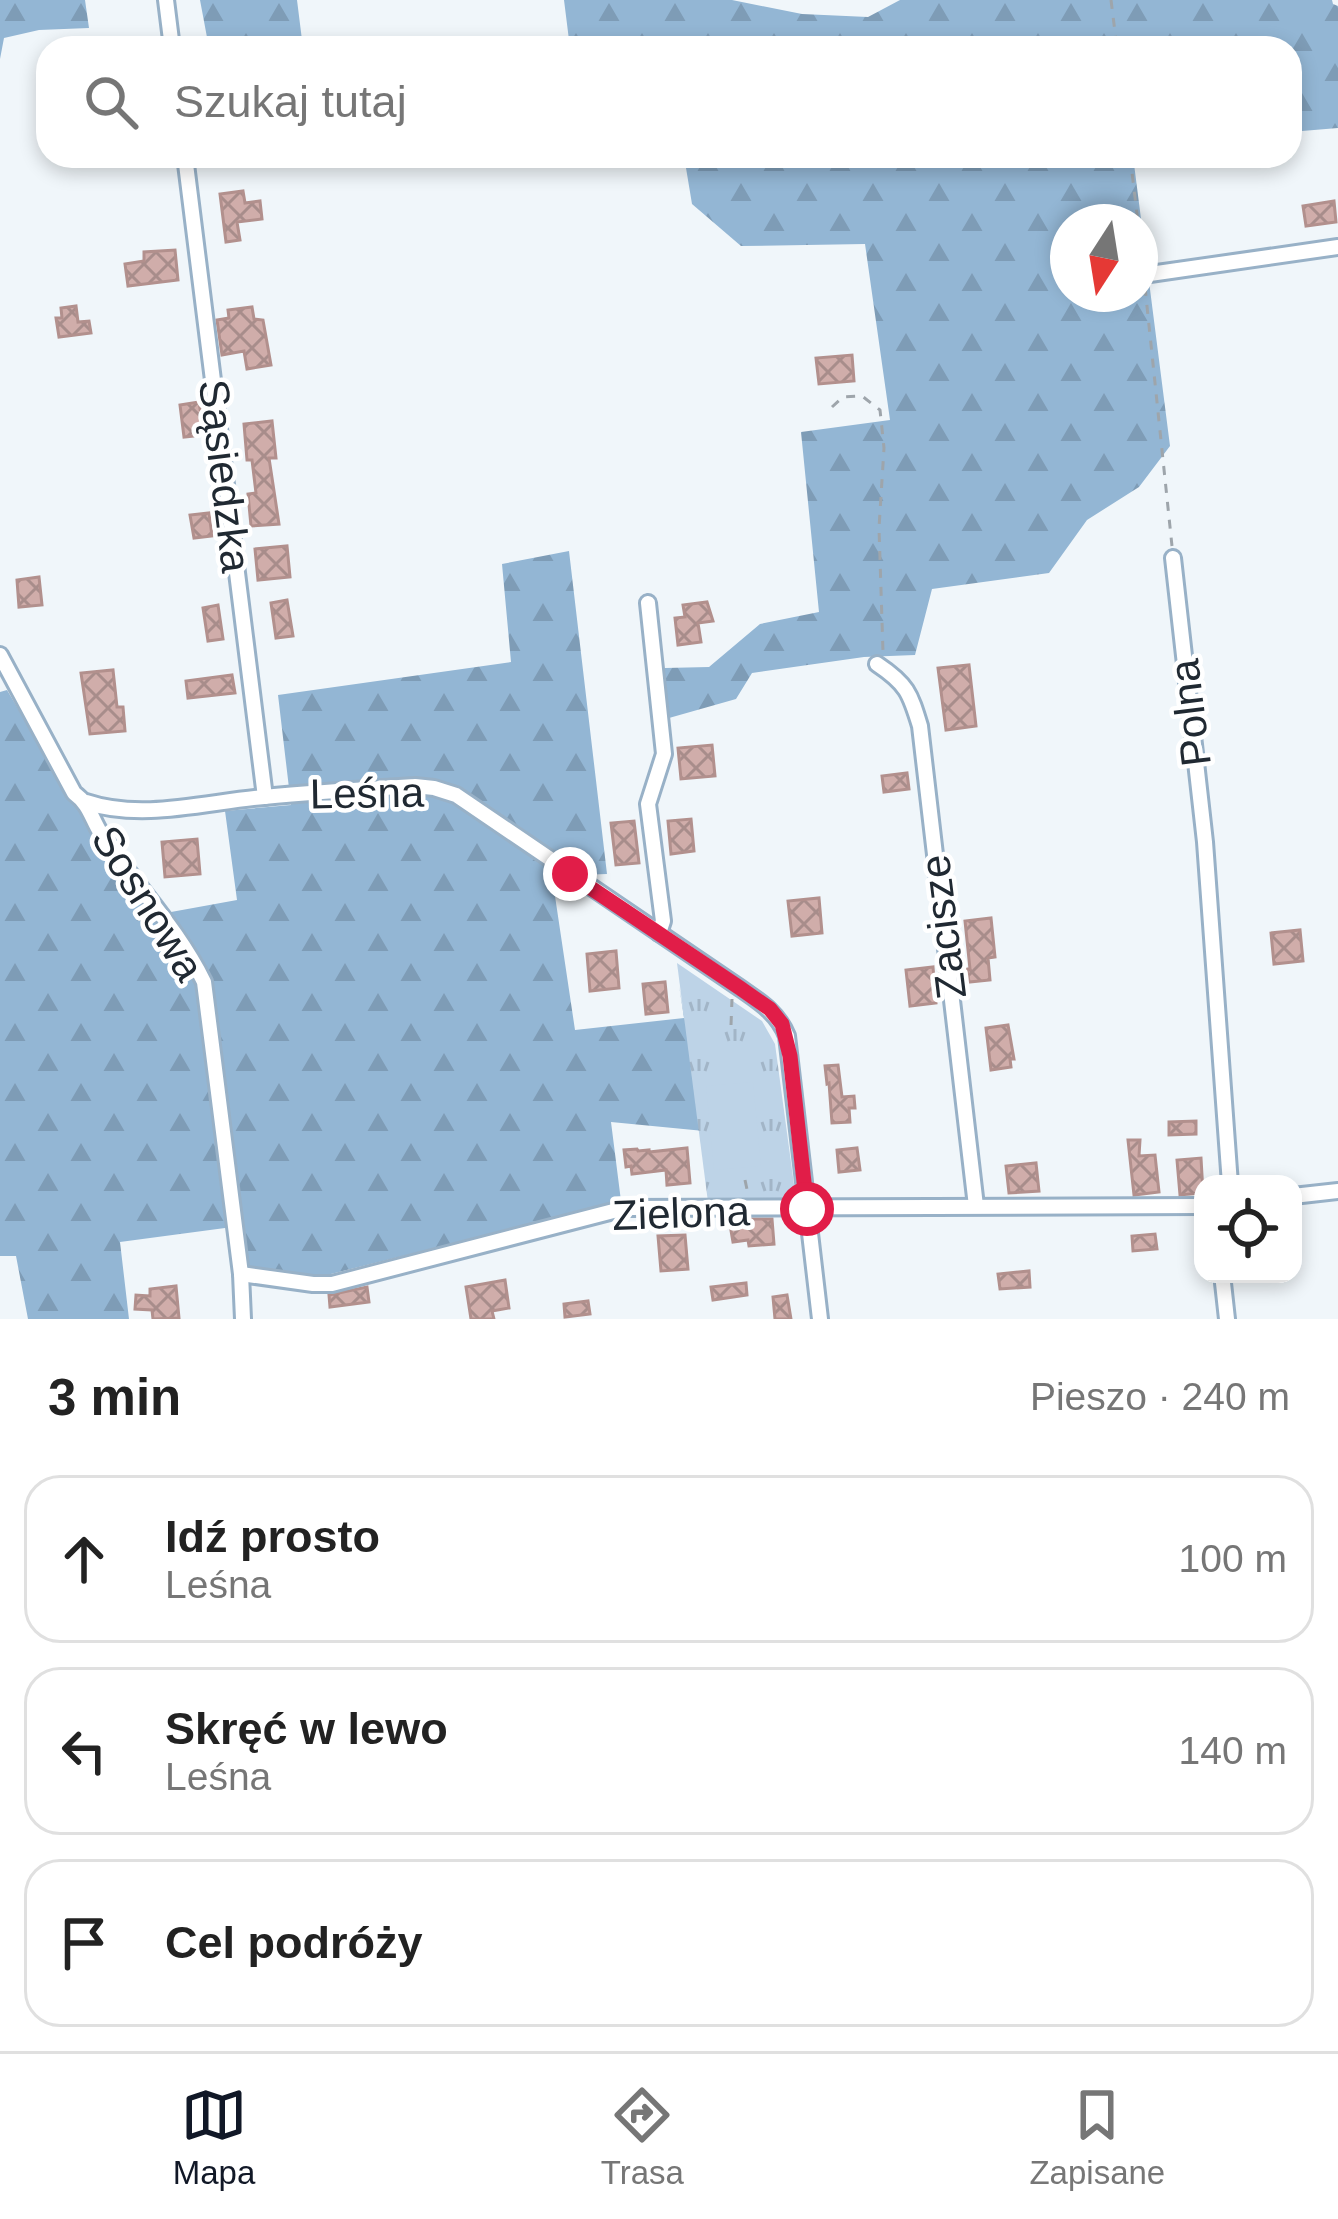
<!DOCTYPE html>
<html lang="pl">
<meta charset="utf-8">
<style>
:root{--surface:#fff;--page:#f2f2f2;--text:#222;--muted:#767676;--line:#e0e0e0;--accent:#111827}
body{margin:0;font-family:Helvetica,sans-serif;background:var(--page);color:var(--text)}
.controls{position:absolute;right:36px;bottom:36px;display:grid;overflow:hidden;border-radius:24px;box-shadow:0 6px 18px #0003}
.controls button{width:108px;height:108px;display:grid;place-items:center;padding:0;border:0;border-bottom:3px solid var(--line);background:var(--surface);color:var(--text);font:60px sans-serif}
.compass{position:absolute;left:1050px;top:204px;width:108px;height:108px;border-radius:50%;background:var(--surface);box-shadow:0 6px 18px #0003;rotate:192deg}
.stop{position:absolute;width:36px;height:36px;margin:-27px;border:9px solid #e11d48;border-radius:50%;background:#fff}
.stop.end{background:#e11d48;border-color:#fff;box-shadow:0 3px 12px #0008}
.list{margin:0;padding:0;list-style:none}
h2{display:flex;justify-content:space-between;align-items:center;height:156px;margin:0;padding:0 48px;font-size:51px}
h2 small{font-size:39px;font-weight:400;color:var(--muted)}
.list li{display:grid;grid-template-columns:78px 1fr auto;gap:36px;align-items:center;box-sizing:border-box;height:168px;margin:0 24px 24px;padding:0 24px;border:3px solid var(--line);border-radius:36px}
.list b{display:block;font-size:45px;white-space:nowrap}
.list p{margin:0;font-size:39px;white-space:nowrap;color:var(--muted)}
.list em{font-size:39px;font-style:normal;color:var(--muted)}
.icon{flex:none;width:66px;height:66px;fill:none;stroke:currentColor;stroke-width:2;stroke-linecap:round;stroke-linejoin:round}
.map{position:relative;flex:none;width:1338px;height:1319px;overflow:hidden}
.search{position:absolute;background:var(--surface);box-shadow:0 6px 18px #0003;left:36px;right:36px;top:36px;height:132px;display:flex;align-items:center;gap:30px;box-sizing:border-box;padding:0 42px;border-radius:36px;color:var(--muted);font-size:45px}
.sheet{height:732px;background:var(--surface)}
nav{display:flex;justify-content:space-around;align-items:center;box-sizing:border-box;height:168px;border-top:3px solid var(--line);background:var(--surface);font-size:33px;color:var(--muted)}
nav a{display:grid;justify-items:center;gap:6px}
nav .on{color:var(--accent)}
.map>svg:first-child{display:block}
</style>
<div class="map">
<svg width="1338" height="1319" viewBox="0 0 1338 1319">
<defs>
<pattern id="forest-firs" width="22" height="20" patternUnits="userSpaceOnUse" patternTransform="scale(3)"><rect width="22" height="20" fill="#93b6d4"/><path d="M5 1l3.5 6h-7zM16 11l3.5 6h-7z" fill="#7e9cb6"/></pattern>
<pattern id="park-tufts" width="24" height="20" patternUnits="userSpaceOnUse" patternTransform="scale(3)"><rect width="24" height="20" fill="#bdd3e7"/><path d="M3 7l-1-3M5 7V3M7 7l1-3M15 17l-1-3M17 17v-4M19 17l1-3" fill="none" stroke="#a2b5c7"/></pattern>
<pattern id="building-cross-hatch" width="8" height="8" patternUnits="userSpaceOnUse" patternTransform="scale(3)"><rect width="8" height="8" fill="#d0adaa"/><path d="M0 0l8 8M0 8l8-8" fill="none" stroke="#a88d8b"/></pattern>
</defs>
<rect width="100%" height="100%" fill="#f0f6fa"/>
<g fill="url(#forest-firs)" fill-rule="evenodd">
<path d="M0 0H85L89 28 39 30 4 38 0 59Z"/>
<path d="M200 0H297L303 48H209Z"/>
<path d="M564 0H732L802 14 868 17 900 0H1332L1333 4 1338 6V128L1290 132V48H570Z"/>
<path d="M684 156H1133L1170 446 1139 487 1087 520 1049 573 932 589 915 655 864 657 752 673 736 699 669 718 660 693 665 668 709 667 760 624 819 612 801 432 890 420 865 244 741 246 692 204ZM1068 222H1140V294H1068Z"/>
<path d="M569 551 607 874 552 876 575 1030 684 1018 679 985 704 1131 611 1122 621 1201 323 1276 245 1268 240 1226 120 1242 129 1319H28L16 1256H0V692L7 690 84 819 149 916 237 900 225 811 291 805 278 695 511 662 502 564Z"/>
</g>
<path fill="url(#park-tufts)" d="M677 963 762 1021 775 1044 795 1192 788 1203 708 1202Z"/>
<path fill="#bdd3e7" d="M753 1082 761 1166 714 1170 706 1086Z"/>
<g fill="url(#building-cross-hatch)" stroke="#b2908d" stroke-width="3">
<path d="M243 191 245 203 260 201 262 219 237 222 240 240 226 242 220 194Z"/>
<path d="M1334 201 1336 222 1306 226 1303 206Z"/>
<path d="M175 250 178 280 128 286 125 264 144 261V252Z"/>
<path d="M76 306 78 322 89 321 91 333 59 337 56 318H62L61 308Z"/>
<path d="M252 307 254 319 263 320 271 365 247 369 244 351 222 355 217 320 229 318 228 310Z"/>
<path d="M852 355 854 381 819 384 816 358Z"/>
<path d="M199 402 204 435 184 437 180 405Z"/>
<path d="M272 421 276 458H269L279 524 251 526 248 494 256 493 252 460H247L244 424Z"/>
<path d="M209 513 212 536 194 538 190 515Z"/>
<path d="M287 546 290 577 258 580 255 549Z"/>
<path d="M39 577 42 605 19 607 17 580Z"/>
<path d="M287 600 293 636 276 638 271 603Z"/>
<path d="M707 602 713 621 698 623 701 642 678 645 675 618 685 617 683 605Z"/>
<path d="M218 605 223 639 208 641 203 608Z"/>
<path d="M969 665 976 726 946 730 938 668Z"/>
<path d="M113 670 117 707H123L125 731 90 734 81 673Z"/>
<path d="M232 675 235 693 188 698 186 681Z"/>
<path d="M712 745 715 776 681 779 678 748Z"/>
<path d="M907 773 909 789 884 792 882 776Z"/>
<path d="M691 819 694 851 671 854 668 821Z"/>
<path d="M634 821 639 863 616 865 611 823Z"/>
<path d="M197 839 200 874 165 877 162 842Z"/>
<path d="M819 898 822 933 792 936 788 901Z"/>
<path d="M991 918 995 957 988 958 990 980 969 982 967 969H970L965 921Z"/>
<path d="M1300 930 1303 961 1274 964 1271 933Z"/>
<path d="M616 951 619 988 590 991 587 954Z"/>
<path d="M933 967 936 1003 910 1006 906 970Z"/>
<path d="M665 982 668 1012 646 1014 643 984Z"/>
<path d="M1008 1025 1014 1059H1010L1011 1067 991 1070 986 1028Z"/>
<path d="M838 1065 842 1097 854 1096 855 1108H849L850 1122 832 1123 829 1083 827 1084 825 1066Z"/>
<path d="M1196 1121V1134L1169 1135V1122Z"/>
<path d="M1128 1140H1140L1139 1156 1155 1155 1159 1192 1134 1195Z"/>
<path d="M687 1148 690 1183 667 1185 666 1170 632 1174 631 1166 626 1167 624 1150 637 1149 638 1151 649 1150V1152Z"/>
<path d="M857 1148 860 1170 839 1172 837 1150Z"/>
<path d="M1201 1158 1203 1193 1180 1195 1177 1160Z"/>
<path d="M1036 1163 1039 1191 1009 1193 1006 1166Z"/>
<path d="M729 1219H772L774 1244 749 1246 748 1240 733 1242Z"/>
<path d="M1155 1234 1157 1249 1133 1251 1132 1236Z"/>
<path d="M685 1235 688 1269 661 1271 658 1236Z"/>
<path d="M1029 1271 1030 1287 1000 1289 998 1274Z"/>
<path d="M505 1280 509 1308 492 1311 494 1319H471L466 1287Z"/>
<path d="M746 1283 747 1295 713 1300 711 1287Z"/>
<path d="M176 1286 179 1318 153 1319 152 1310 135 1309 136 1295 150 1296V1289Z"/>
<path d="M367 1287 369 1302 330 1307 329 1295Z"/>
<path d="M787 1295 791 1319H775L773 1297Z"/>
<path d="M588 1301 590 1314 565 1317 564 1304Z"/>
</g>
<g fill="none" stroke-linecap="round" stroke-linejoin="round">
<defs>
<g id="minor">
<path d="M166 0 172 48"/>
<path d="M185 156 265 797"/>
<path d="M1143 275 1338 247"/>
<path d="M1173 558 1205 842 1230 1184"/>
<path d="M648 603 664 754 648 804 663 921 659 933"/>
<path d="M0 655 74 793C89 804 91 817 100 832 133 883 177 927 204 982L241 1274 243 1319"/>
<path d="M877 664C907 684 910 693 920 726L976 1206"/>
<path d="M86 802C142 821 206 802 264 797 314 792 365 789 415 786L434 788 456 795 740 988C760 1002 778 1013 787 1036L820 1319"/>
<path d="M1293 1196 1338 1191"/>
<path d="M241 1274 313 1284H332L625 1208 1203 1206"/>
<path d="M1222 1274 1227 1319"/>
</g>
</defs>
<use href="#minor" stroke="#98b1c7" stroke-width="20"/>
<g stroke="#9ea5ab" stroke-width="3" stroke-dasharray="9 9" stroke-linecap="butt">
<path d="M1111 0 1117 48"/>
<path d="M1130 156 1138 222"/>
<path d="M1140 244 1142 260"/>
<path d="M1145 287 1172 546"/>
<path d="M832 407 843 397 862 396 880 410 884 448 879 528 883 652"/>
<path d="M731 1025 732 999"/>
<path d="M745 1180 748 1194"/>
</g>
<use href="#minor" stroke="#fff" stroke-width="14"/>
</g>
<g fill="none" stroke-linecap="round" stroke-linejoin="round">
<path stroke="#e11d48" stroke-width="15" d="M570 874 740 988 770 1009 782 1024 790 1056 807 1209"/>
</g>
<g text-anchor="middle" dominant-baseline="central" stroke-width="9" stroke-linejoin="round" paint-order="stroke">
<g font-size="42" fill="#202932" stroke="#fff">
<text transform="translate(225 476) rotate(83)">Sąsiedzka</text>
<text transform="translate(1190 713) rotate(-97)">Polna</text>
<text transform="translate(367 793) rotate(-1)">Leśna</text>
<text transform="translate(148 903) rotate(58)">Sosnowa</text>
<text transform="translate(943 927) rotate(-97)">Zacisze</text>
<text transform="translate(681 1213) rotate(-2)">Zielona</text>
</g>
</g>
</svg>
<div class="controls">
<button><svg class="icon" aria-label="locate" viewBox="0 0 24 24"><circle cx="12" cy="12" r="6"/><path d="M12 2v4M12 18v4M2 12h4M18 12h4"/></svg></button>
</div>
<svg class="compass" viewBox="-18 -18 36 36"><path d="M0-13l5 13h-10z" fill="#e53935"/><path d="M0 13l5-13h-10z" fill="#767676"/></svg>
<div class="stop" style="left:807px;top:1209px"></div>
<div class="stop end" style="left:570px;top:874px"></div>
<div class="search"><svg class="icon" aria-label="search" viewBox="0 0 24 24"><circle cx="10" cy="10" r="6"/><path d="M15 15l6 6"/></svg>Szukaj tutaj</div>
</div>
<section class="sheet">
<h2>3 min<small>Pieszo · 240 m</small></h2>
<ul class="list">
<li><svg class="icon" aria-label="ahead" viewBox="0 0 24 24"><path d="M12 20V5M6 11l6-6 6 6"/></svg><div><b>Idź prosto</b><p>Leśna</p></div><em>100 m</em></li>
<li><svg class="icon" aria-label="left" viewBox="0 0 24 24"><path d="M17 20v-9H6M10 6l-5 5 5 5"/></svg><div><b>Skręć w lewo</b><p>Leśna</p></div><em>140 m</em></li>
<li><svg class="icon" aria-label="arrive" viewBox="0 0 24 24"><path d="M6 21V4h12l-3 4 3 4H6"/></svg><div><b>Cel podróży</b></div></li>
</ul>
</section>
<nav>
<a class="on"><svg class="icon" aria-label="map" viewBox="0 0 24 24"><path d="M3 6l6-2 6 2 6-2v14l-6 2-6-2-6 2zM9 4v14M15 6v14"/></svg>Mapa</a>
<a><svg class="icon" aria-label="directions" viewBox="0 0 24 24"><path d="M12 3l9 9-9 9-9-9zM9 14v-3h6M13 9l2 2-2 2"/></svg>Trasa</a>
<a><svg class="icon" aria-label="saved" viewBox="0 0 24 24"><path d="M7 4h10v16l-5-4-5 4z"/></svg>Zapisane</a>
</nav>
